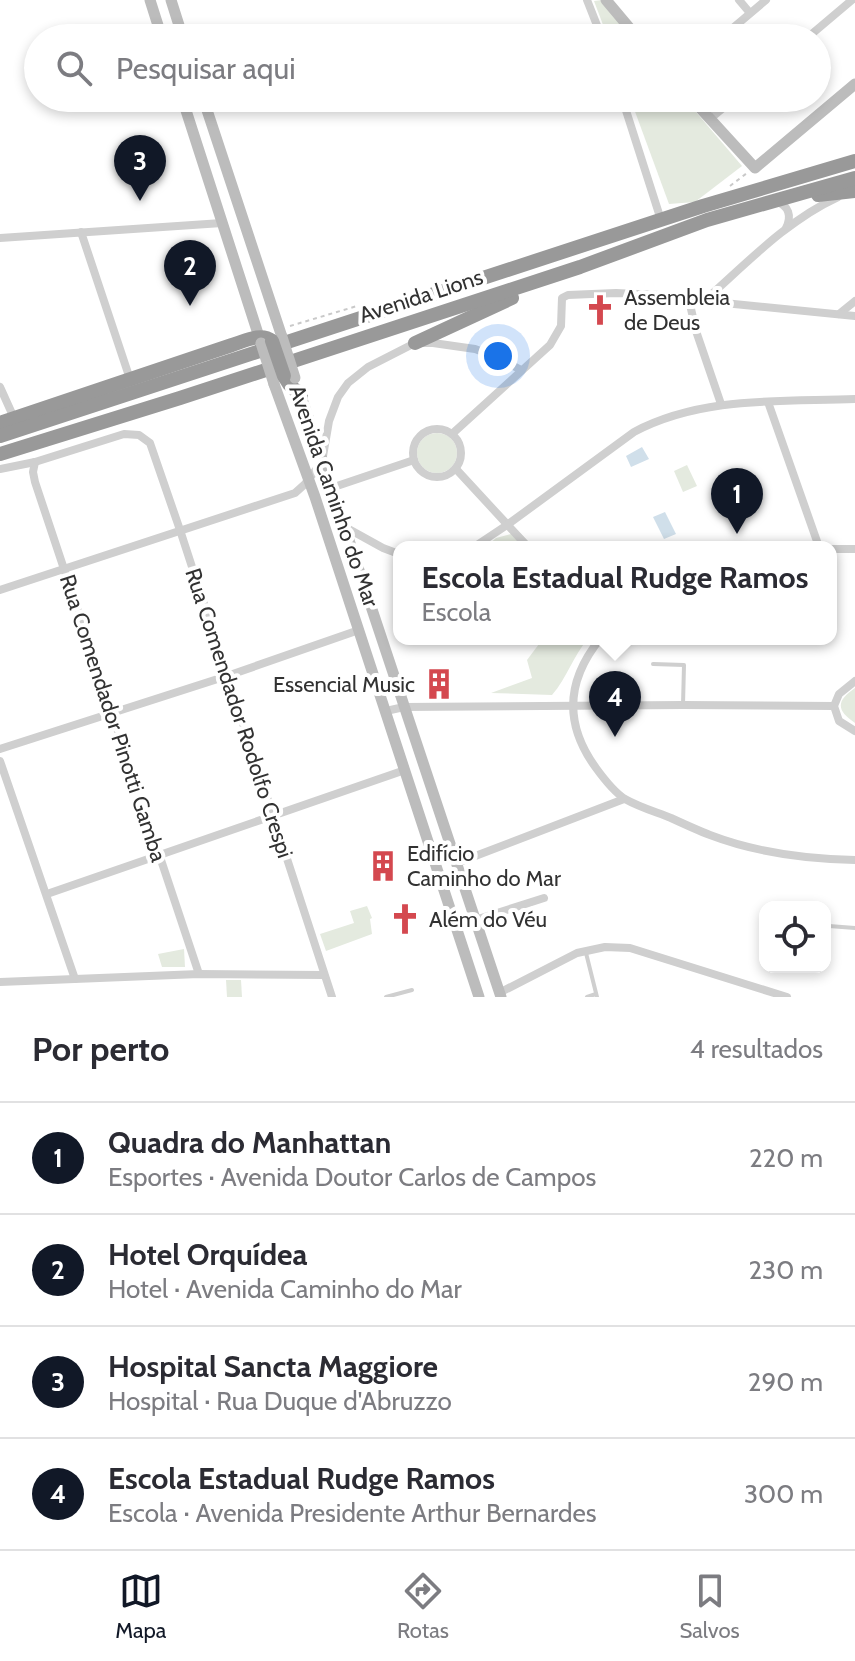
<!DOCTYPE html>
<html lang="pt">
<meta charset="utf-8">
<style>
:root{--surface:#fff;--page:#f2f2f3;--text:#2b2b33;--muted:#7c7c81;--line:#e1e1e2;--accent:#111827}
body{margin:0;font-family:Cabin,sans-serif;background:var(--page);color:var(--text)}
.controls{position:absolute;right:24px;bottom:24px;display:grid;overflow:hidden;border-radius:16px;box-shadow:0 4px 12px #0003}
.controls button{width:72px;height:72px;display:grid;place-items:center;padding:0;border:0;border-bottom:2px solid var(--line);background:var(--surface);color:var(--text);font:40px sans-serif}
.you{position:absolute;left:498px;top:356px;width:28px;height:28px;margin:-20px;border:6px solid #fff;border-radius:50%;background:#1a73e8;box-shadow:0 0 0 12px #1a73e833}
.badge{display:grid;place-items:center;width:52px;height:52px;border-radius:50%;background:var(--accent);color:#fff;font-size:26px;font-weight:700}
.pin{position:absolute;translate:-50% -66px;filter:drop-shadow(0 2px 4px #0008)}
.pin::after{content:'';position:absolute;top:42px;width:28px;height:24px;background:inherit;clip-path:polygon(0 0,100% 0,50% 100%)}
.popup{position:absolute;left:393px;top:541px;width:444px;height:104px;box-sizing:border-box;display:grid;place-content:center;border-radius:16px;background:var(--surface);filter:drop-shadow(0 2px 6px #0005);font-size:26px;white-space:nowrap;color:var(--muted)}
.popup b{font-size:30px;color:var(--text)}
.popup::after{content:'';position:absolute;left:50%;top:100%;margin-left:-16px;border:16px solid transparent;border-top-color:var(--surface)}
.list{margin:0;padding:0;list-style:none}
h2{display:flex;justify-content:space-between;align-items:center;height:104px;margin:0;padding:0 32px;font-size:34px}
h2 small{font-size:26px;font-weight:400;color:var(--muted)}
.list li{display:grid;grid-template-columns:52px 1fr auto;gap:24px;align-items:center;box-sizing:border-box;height:112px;padding:0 32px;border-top:2px solid var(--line)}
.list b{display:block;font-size:30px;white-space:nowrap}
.list p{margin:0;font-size:26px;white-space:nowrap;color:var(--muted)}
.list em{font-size:26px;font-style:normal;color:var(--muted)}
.icon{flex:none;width:44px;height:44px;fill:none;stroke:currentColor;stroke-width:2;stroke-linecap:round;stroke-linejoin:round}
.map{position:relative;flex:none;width:855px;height:997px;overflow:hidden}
.search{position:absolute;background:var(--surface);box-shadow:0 4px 12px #0003;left:24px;right:24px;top:24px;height:88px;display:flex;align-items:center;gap:20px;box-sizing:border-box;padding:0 28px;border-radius:44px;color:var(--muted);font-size:30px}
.sheet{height:552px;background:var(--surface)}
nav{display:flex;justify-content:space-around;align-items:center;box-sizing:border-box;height:112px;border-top:2px solid var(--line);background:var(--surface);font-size:22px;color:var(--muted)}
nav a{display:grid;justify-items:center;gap:4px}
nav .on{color:var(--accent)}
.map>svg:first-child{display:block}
</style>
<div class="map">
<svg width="855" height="997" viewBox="0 0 855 997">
<rect width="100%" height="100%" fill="#fff"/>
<g fill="#e4eadf">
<path d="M602 0 633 38H608L594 1Z"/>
<path d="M630 98H684L742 166 695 202 669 204Z"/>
<circle cx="437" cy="453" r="20"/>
<path d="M687 465 697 486 683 492 674 471Z"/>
<path d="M519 532 534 547H486L496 538Z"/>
<path d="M546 639H588C573 656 567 678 552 695L491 693 532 678 527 660 542 640Z"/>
<path d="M855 688V723C836 710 836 701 855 688Z"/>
<path d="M367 906 372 918 370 919 372 934 326 951 320 934 354 923 350 911Z"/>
<path d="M184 949 185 967H162L158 954Z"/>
<path d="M226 980H241L242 997H227Z"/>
</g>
<g fill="#d0dfea">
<path d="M642 447 649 459 631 467 626 456Z"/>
<path d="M665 512 676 534 664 539 653 517Z"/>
</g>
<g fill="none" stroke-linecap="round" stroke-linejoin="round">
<g stroke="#c9c9c9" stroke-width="2" stroke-dasharray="4 4" stroke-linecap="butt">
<path d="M730 186 747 173"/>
<path d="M290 326 357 306"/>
</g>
<g stroke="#cfcfcf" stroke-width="4">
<path d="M653 664 684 665 683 705"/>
<path d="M829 926 855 928"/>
<path d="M586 953 597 997"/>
<path d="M386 997 412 990"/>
<path d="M587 997 596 994"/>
</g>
<g stroke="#cfcfcf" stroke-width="8">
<path d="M587 0 602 38"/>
<path d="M739 0 750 13"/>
<path d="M721 38 766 0"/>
<path d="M807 38 852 0"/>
<path d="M622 98 661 220"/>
<path d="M710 119 735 98"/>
<path d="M776 201C789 206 792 216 786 228"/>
<path d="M81 232 130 379"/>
<path d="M0 238 222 223"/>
<path d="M689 300 696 331 721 404"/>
<path d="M704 301C746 264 786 221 838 197"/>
<path d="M839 314 855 301"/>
<path d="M0 387 14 418"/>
<path d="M768 402 819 547"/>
<circle cx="437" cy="453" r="24"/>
<path d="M452 434 550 345 561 326 562 298 568 295 616 293 659 295 704 301 855 316"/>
<path d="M35 462 33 472 35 482 199 974"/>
<path d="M0 469 35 462 124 434 139 435 150 443 180 530 332 997"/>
<path d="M456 469 528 547"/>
<path d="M331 488 414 460"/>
<path d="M345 527 383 548 399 554"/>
<path d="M474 547 507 525 634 432C702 396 780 402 855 399"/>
<path d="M831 549H855"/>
<path d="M0 590 295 493 305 484 322 462 329 421 338 397 348 383 368 367 415 343H433L475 349 497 357 521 370"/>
<path d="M600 639C566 681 564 724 596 768 604 779 614 792 625 799 639 807 656 812 671 818 684 824 697 830 710 835 757 853 806 859 855 860"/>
<path d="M855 681 839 694 834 706 839 721 855 731"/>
<path d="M386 711 404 707 683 705 834 706"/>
<path d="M0 749 227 676 359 630"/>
<path d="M0 761 75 979"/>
<path d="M457 863 624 799"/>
<path d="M47 894 405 770"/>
<path d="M475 920 544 898"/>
<path d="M0 982 199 974 324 975"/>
<path d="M499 993 577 953 605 947 630 948 787 997"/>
</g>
<g stroke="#bcbcbc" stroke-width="11">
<path d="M150 0 162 38"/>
<path d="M171 0 183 38"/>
<path d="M606 0 638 38"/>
<path d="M182 98 261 343"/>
<path d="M203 98 282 337"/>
<path d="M691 98 755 168 855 84"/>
<path d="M274 384 315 497 479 997"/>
<path d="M299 390 501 997"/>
</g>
<g stroke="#999" stroke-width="14">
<path d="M818 195 855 191"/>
<path d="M415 343 512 298"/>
<path d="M284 376 289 384 301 396"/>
<path d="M0 423 232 345C245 341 261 332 272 341"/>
<path d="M0 436 703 206 855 161"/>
<path d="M0 454 180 398 580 267 707 220 855 178"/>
</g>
<g stroke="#bcbcbc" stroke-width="11">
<path d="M282 337 295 378"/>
<path d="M261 343 274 384"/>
</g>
<path stroke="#999" stroke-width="14" d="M272 341 284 376"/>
</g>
<defs>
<symbol id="church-bare" viewBox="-9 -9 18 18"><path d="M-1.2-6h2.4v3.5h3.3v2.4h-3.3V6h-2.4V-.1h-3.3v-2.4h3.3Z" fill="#d4484f" stroke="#fff" stroke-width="2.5" paint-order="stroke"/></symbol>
<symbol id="building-bare" viewBox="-9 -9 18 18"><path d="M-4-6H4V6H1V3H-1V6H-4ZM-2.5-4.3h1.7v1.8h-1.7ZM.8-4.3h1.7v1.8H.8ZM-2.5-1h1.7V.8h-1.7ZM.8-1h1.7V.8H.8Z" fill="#d4484f" stroke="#fff" stroke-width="2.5" paint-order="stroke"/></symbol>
</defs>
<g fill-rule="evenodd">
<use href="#church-bare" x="578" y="288" width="44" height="44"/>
<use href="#building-bare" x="417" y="662" width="44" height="44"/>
<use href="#building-bare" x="361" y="844" width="44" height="44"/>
<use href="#church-bare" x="383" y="897" width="44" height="44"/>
</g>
<g text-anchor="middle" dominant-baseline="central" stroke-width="8" stroke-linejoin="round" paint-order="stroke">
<g font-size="22" fill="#323232" stroke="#fff">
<text transform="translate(421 296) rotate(-18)">Avenida Lions</text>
<text transform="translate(334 496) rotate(71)">Avenida Caminho do Mar</text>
<text transform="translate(239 713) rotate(72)">Rua Comendador Rodolfo Crespi</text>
<text transform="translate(113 718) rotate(72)">Rua Comendador Pinotti Gamba</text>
</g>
<g font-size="22" fill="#323232" stroke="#fff" text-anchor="start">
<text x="624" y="297">Assembleia<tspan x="624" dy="25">de Deus</tspan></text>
<text x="415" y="684" text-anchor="end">Essencial Music</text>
<text x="407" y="853">Edifício<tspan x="407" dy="25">Caminho do Mar</tspan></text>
<text x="429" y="919">Além do Véu</text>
</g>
</g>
</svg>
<div class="controls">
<button><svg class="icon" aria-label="locate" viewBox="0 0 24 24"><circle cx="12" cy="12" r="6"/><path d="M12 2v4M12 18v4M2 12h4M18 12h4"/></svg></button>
</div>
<div class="you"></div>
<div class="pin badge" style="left:737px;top:534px">1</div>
<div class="pin badge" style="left:190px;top:306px">2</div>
<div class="pin badge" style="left:140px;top:201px">3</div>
<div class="pin badge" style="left:615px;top:737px">4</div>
<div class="popup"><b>Escola Estadual Rudge Ramos</b>Escola</div>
<div class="search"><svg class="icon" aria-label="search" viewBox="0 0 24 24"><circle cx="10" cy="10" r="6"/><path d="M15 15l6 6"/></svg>Pesquisar aqui</div>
</div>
<section class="sheet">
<h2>Por perto<small>4 resultados</small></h2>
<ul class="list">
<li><span class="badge">1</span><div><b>Quadra do Manhattan</b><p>Esportes · Avenida Doutor Carlos de Campos</p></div><em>220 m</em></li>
<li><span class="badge">2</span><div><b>Hotel Orquídea</b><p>Hotel · Avenida Caminho do Mar</p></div><em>230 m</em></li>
<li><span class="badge">3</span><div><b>Hospital Sancta Maggiore</b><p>Hospital · Rua Duque d'Abruzzo</p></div><em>290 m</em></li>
<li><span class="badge">4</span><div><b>Escola Estadual Rudge Ramos</b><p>Escola · Avenida Presidente Arthur Bernardes</p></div><em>300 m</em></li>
</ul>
</section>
<nav>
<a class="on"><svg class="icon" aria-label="map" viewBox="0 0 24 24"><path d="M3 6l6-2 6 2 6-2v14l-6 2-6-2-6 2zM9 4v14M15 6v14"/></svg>Mapa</a>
<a><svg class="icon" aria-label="directions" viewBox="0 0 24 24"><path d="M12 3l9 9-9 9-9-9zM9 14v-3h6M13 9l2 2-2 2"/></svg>Rotas</a>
<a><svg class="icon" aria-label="saved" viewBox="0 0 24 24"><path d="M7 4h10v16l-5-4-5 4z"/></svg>Salvos</a>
</nav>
